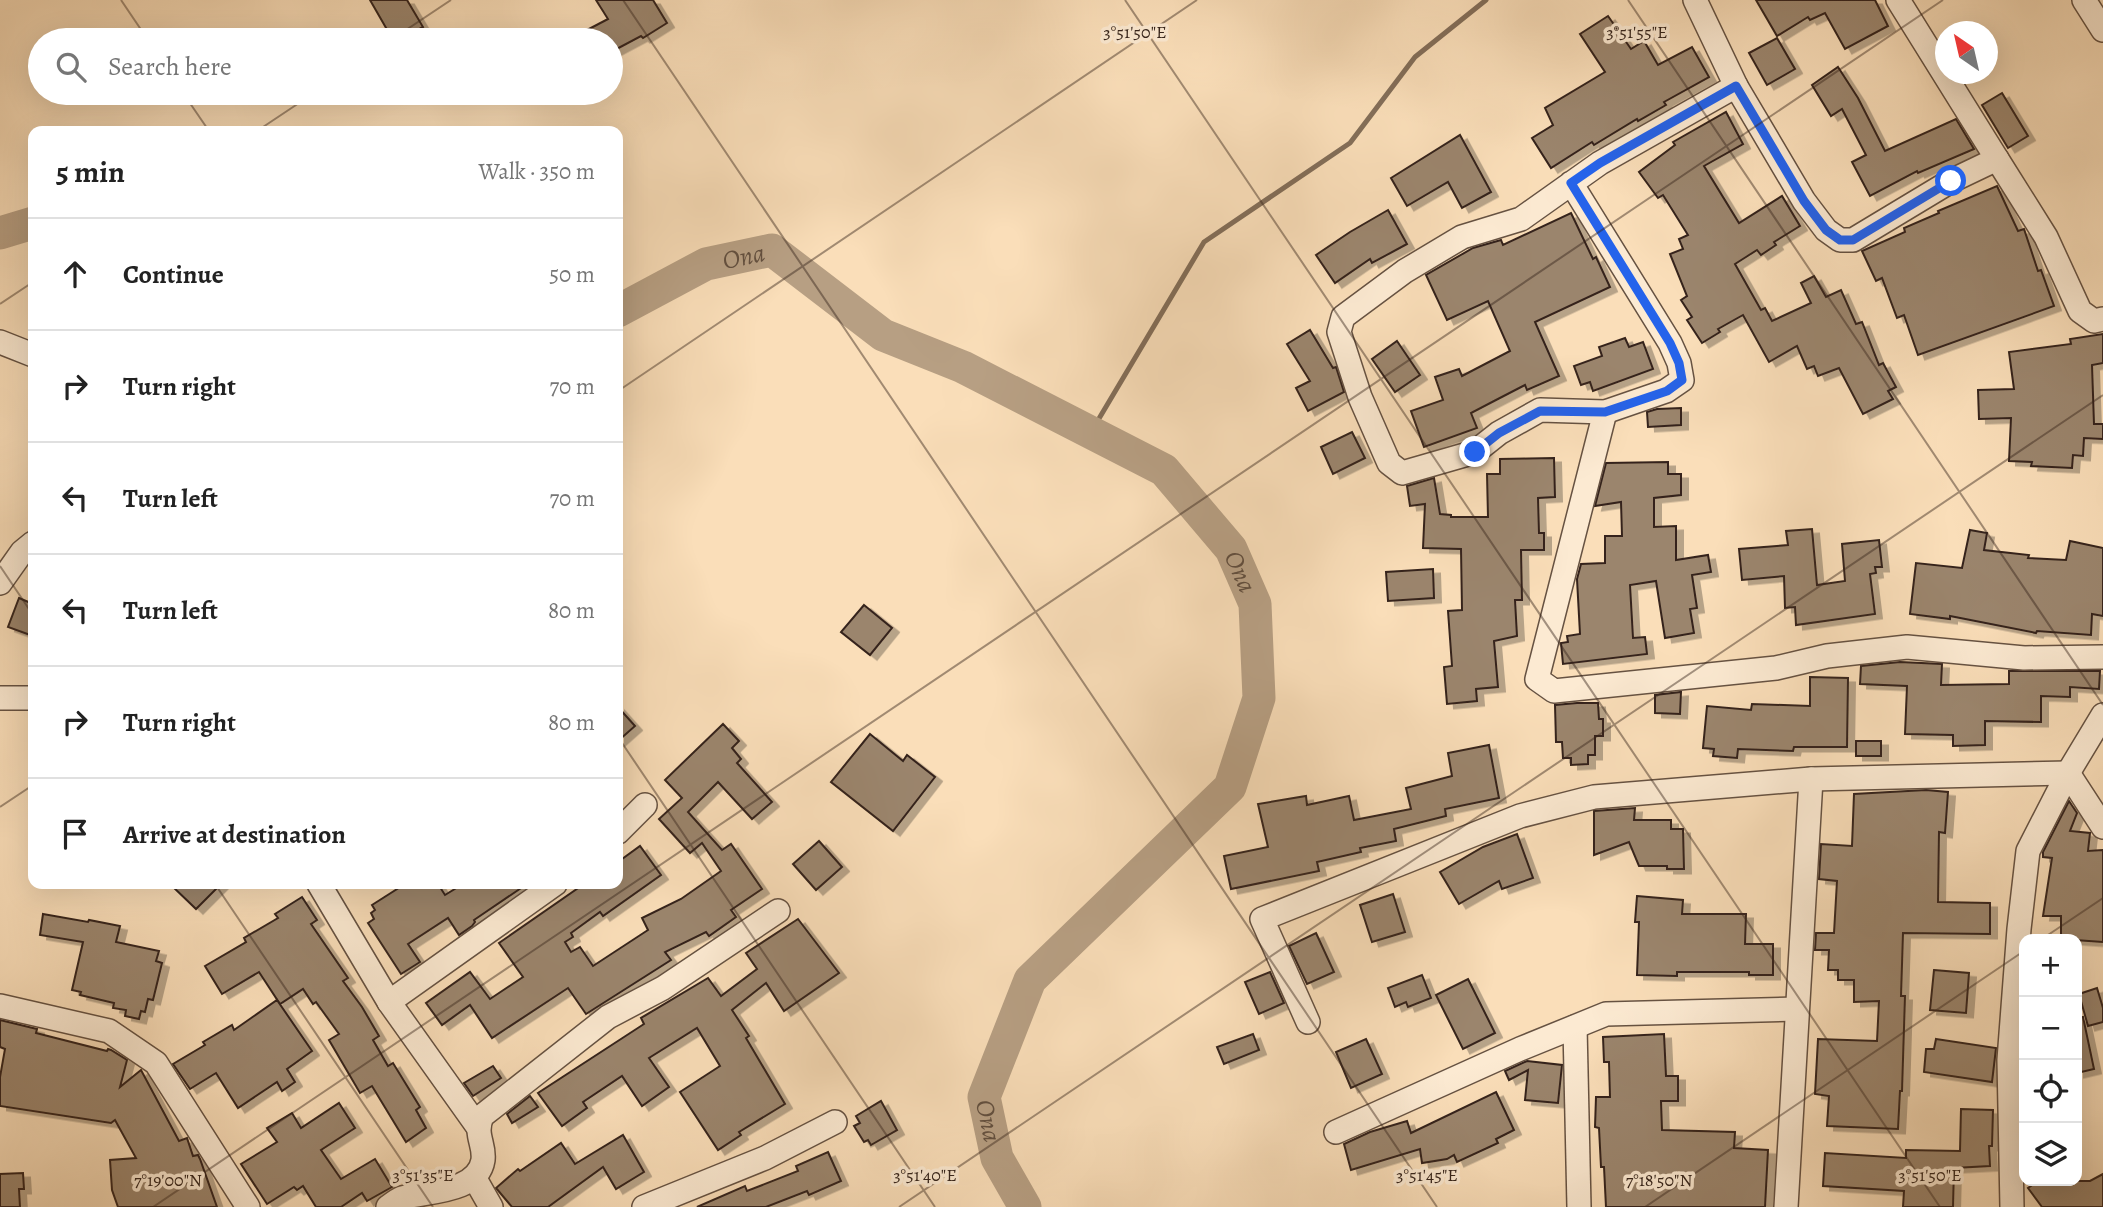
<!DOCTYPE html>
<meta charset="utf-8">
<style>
:root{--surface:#fff;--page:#f6f6f6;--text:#222;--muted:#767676;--line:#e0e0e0}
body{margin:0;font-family:Alegreya,serif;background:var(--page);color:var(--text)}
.controls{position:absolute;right:21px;bottom:21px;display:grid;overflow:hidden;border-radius:14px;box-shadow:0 7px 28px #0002}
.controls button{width:63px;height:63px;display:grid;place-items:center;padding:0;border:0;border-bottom:2px solid var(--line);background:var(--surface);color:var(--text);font:35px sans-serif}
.compass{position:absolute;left:1935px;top:21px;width:63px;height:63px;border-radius:50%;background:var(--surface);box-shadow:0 7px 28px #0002;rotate:326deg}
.stop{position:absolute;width:21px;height:21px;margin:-16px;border:5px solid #2563eb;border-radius:50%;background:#fff}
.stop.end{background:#2563eb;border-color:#fff;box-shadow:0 2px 7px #0008}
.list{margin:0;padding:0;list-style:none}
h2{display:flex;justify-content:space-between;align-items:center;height:91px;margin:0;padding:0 28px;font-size:30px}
h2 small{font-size:23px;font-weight:400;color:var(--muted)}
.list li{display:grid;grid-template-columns:46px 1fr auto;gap:21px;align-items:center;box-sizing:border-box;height:112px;padding:0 28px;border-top:2px solid var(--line)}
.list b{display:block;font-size:26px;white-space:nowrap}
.list em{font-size:23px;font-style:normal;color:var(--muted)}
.icon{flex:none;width:38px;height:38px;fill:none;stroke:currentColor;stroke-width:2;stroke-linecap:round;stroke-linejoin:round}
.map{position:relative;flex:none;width:2103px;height:1207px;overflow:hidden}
.search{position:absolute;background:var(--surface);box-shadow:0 7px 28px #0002;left:28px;top:28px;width:595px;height:77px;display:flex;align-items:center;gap:18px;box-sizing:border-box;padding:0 24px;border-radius:38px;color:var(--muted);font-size:26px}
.panel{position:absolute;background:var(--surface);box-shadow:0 7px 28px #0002;left:28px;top:126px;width:595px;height:763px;border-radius:14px}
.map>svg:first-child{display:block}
</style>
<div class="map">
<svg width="2103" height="1207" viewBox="0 0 2103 1207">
<defs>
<filter id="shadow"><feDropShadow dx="7" dy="4.5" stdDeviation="0" flood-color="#0004"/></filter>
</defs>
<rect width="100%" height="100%" fill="#fadeb9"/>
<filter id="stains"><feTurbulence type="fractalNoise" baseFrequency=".00286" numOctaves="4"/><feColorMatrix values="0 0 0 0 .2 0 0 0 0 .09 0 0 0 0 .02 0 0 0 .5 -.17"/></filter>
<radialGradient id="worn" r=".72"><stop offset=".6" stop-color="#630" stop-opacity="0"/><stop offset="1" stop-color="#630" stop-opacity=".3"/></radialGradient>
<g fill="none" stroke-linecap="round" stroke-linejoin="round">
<path stroke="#836e59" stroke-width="5" d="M1091 432 1204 242 1350 143 1415 57 1486 0"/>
<g stroke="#b79f83" stroke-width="33">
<path d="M0 233 33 223"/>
<path id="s1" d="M618 311 706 264 772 250 883 335 963 367 1164 470 1231 549 1255 604 1259 698 1230 787 1030 980 984 1097 997 1158 1025 1207"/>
</g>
</g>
<g fill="#9b856d" stroke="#35241b" stroke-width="2" filter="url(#shadow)">
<path d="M370 0H407L423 27 399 40H393Z"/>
<path d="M596 0H653L667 23 643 38 641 36 611 52V40H593L587 30 608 19Z"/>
<path d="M1756 0H1875L1888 26 1845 49 1825 13 1810 20 1808 17 1777 36Z"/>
<path d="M1608 16 1631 49 1644 41 1658 65 1692 47 1709 77 1664 102 1666 105 1638 121 1637 119 1594 145 1592 142 1551 168 1532 138 1553 125 1545 108 1605 72 1580 34Z"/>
<path d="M1777 38 1795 69 1767 85 1749 53Z"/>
<path d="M1838 67 1858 98 1885 151 1956 119 1974 149 1918 173 1917 171 1870 196 1852 162 1866 155 1842 109 1831 116 1812 85Z"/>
<path d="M2002 93 2028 136 2008 148 1982 105Z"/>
<path d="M1726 112 1743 144 1704 166 1739 223 1782 196 1800 226 1774 242 1776 245 1761 255 1757 250 1735 264 1761 310 1765 308 1772 321 1811 303 1801 283 1814 276 1826 297 1841 290 1856 324 1862 322 1879 365 1883 363 1896 387 1888 391 1893 399 1863 414 1839 368 1818 376 1814 366 1807 369 1797 346 1769 362 1743 315 1718 329 1720 332 1702 343 1687 320 1692 317 1681 300 1687 296 1670 254 1683 249 1679 239 1688 235 1663 195 1658 198 1639 172 1675 145 1673 142Z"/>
<path d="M1460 135 1491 192 1462 208 1448 182 1407 206 1391 178Z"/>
<path d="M1997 186 2018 231 2024 229 2038 271 2041 270 2054 306 1918 355 1904 315 1897 318 1882 278 1876 281 1862 251 1905 232 1904 228 1939 213 1938 211Z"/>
<path d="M1388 210 1407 244 1372 263 1370 259 1335 283 1316 255 1350 232Z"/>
<path d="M1571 213 1593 259 1596 257 1610 287 1535 322 1559 376 1527 390 1525 385 1496 400 1471 413 1477 428 1424 447 1411 411 1443 400 1435 377 1459 369 1462 376 1510 351 1488 301 1447 320 1426 275 1473 248 1501 240 1503 245Z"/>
<path d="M1310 330 1333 368 1336 367 1344 392 1308 411 1296 388 1310 381 1287 344Z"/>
<path d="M2103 334V363L2092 365 2094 424H2103V439L2084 438 2083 456 2073 455 2072 468 2031 466 2032 462 2009 461 2011 418 1979 419 1978 390 2014 389 2009 352 2071 344 2070 339Z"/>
<path d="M1625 338 1629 347 1643 342 1653 369 1593 391 1590 382 1581 385 1574 366 1602 356 1599 347Z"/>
<path d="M1397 341 1420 375 1395 392 1372 359Z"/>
<path d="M1681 408V425L1648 427 1647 412 1657 409Z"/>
<path d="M1352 432 1365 458 1333 474 1321 447Z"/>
<path d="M1554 458 1555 497 1538 498 1539 533H1544V550H1521L1522 600H1515L1517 636 1494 641 1498 687 1476 689 1477 701 1447 704 1444 667 1452 666 1448 611 1462 610 1461 549 1423 548 1425 504 1410 506 1407 486 1434 478 1440 514 1451 515V517H1488L1487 474H1500V459Z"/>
<path d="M1668 462V474H1681V495L1654 498V527L1676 526V560L1708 555 1711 572 1692 575 1697 608 1690 609 1694 633 1665 638 1656 581 1630 585 1633 638 1645 637 1647 654 1563 664 1561 643 1568 642 1567 636 1580 634 1577 579 1581 564 1605 563V536H1622L1621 502 1595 506 1606 463Z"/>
<path d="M1812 529 1817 585 1845 581 1842 544 1879 540 1882 567H1875L1876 573 1870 574 1875 614 1796 625 1795 607 1785 608 1784 576 1742 580 1739 549 1788 545 1786 531Z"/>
<path d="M1970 530 1987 533 1984 550 2029 555 2028 558 2066 560 2070 541 2103 548V616L2092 614 2091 635 2037 631 2036 633 1950 616V619L1910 614 1916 563 1962 568Z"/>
<path d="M1433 569 1434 598 1388 601 1386 572Z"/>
<path d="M19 598 33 604V636L8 627Z"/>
<path d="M864 605 892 628 870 655 841 632Z"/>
<path d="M1900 662 1942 664 1941 685 2009 684V671H2100L2099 689 2070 687V697L2041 696V722L1985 721V745L1953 746V735L1905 734 1907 686 1860 684 1861 666Z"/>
<path d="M1810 677 1848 678 1847 747H1794L1793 751 1738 749 1737 758 1713 756 1714 749 1703 748 1707 706 1751 710 1752 704 1810 706Z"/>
<path d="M1681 692 1680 714 1655 713V695Z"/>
<path d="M1577 703H1598L1599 719H1603V736H1595V755H1588V764L1571 765V758H1563L1562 742H1556L1555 705Z"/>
<path d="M618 707 635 726 618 741Z"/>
<path d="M723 724 739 741 732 748 741 759 737 763 772 802 752 819 718 782 688 812 722 850 731 844 762 889 731 910 736 917 709 936 706 932 665 952 671 960 586 1014 568 988 492 1038 470 1005 442 1025 426 1003 470 972 490 999 523 977 499 943 584 884H618V862L640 846 661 875 603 916 600 912 571 933 573 937 565 942 571 952 580 947 593 966 648 930 642 918 681 899 721 871 702 843 690 853 659 819 682 798 665 780Z"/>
<path d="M870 734 903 761 907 755 935 777 893 831 831 782Z"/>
<rect x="1856" y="741" width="25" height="15"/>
<path d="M1489 745 1499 798 1445 809 1446 816 1394 829 1396 841 1360 848 1361 852 1317 862 1319 871 1231 889 1224 856 1268 847 1258 804 1306 796 1307 805 1349 796 1354 820 1411 809 1406 788 1452 776 1448 753Z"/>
<path d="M1926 790 1948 792 1945 833 1939 832 1938 902 1990 903V934L1903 933 1901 996H1905L1902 1091H1900L1898 1129 1827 1126 1829 1096 1815 1094 1818 1039 1877 1041 1879 1001 1854 1002V980H1838V970H1828L1829 950H1815L1816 933H1834L1837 881 1819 879 1821 844 1852 846 1854 794Z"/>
<path d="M2069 801 2077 813 2070 831 2090 833 2088 851 2103 850V942L2061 939V916H2043L2052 858 2043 857V852Z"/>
<path d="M1635 808 1634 820H1671V829H1683L1684 869H1667V866H1639L1629 842 1594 855V811Z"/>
<path d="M1517 834 1533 878 1502 889 1499 881 1459 904 1440 872 1483 847Z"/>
<path d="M819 841 842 867 816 890 793 864Z"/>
<path d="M170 884H221L196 909Z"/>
<path d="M405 884H438L445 895 463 884H527L474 920 475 922 472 926 459 935 448 918 408 944 420 962 401 974 368 923 374 919 371 913 375 910 372 905Z"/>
<path d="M1393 894 1405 932 1372 942 1360 905Z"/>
<path d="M1637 896 1683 900 1682 914H1746L1745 944H1773V975H1749V972H1677V976L1637 975 1639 922H1635Z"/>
<path d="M302 897 317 920 311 924 348 978 343 981 362 1007 379 1036 373 1040 388 1066 393 1063 420 1107 416 1110 426 1128 406 1142 372 1086 360 1093 329 1040 339 1034 316 1002 313 1004 303 989 280 1004 259 972 222 994 205 966 246 942 244 938 278 918 275 914Z"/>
<path d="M43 914 88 922 89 920 120 926 116 942 159 951 156 961 162 963 153 1000 148 999 145 1012 141 1011 139 1019 125 1016 126 1010 113 1008 114 1003 80 995 81 992 72 990 83 942 40 935Z"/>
<path d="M798 919 839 973 784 1011 766 983 732 1010 749 1036 746 1038 785 1104 739 1132 741 1135 718 1150 680 1092 720 1066 697 1028 649 1058 669 1087 642 1106 622 1076 583 1102 587 1108 562 1126 538 1093 644 1024 641 1018 708 978 721 996 757 969 746 953Z"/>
<path d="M1316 933 1334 972 1307 984 1289 946Z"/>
<path d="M1934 970 1969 973 1966 1013 1930 1010Z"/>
<path d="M1270 972 1284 1003 1259 1014 1245 982Z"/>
<path d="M1422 975 1431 998 1408 1007 1406 1002 1395 1007 1388 988Z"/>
<path d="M1468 979 1495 1033 1463 1049 1436 995Z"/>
<path d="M2097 988 2103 1008V1022L2088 1026 2079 994Z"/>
<path d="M277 1000 312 1051 287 1069 295 1082 282 1091 277 1082 238 1108 216 1073 190 1089 173 1064 205 1045 203 1042 232 1025 234 1030Z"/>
<path d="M2083 1017 2094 1069 2077 1073V1018Z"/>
<path d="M0 1020 37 1029 36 1033 107 1051 108 1049 111 1050 127 1060 120 1087 141 1070 179 1141 187 1138 193 1156 198 1155 200 1159 217 1207H118L112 1190 110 1160 136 1158 115 1120 111 1123 0 1106V1077L5 1049 0 1047Z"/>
<path d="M1253 1034 1259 1050 1224 1064 1217 1047Z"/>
<path d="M1664 1034 1666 1076H1678V1101H1661L1662 1130 1735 1132 1734 1148 1768 1150 1765 1207H1606L1604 1167H1601L1599 1128 1595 1127 1596 1097H1610L1609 1062H1604L1603 1037Z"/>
<path d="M1366 1039 1382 1074 1351 1088 1336 1052Z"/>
<path d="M1936 1039 1996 1048 1992 1082 1924 1072 1926 1049H1934Z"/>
<path d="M1527 1061 1562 1065 1558 1103 1525 1100 1528 1070 1509 1080 1505 1071Z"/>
<path d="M493 1066 501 1078 473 1096 464 1083Z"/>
<path d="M1496 1092 1514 1130 1496 1139 1498 1143 1457 1162 1454 1155 1447 1159 1422 1163 1420 1149 1351 1170 1344 1144 1370 1132 1407 1121 1411 1133Z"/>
<path d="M530 1096 538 1107 512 1123 507 1114Z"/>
<path d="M881 1101 897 1130 871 1145 868 1140 864 1142 854 1126 860 1123 856 1116Z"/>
<path d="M339 1103 355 1128 321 1150 341 1179 375 1159 392 1187 367 1201 362 1193 341 1207H316L303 1186 297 1190 294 1187 267 1204 241 1164 277 1142 267 1128 292 1113 301 1128Z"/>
<path d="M1961 1109 1993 1110 1992 1146H1989L1990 1166 1954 1168 1953 1207H1903L1904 1191 1823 1186 1825 1153 1906 1158V1150L1960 1151Z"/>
<path d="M623 1135 644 1172 616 1189 603 1167 548 1207H512L496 1188 518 1169 520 1171 561 1143 575 1164Z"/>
<path d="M828 1152 841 1181 809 1195 807 1191 766 1207H697L745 1186 747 1191 798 1171 796 1166Z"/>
<path d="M23 1173 24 1189H19L20 1207H0V1174Z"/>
<path d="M2103 1174V1207H2042L2028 1188 2038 1181H2090Z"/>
</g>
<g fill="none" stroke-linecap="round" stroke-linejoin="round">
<defs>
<g id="minor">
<path d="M1695 0 1736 86 1804 201 1826 230 1840 240H1853L1951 181 1997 159 2046 237 2080 311 2094 321 2103 319"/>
<path d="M1898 0 1997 159"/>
<path d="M2084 0 2103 30"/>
<path d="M1571 183 1670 343 1679 363 1682 380 1666 391 1605 412 1540 410 1499 433 1475 452 1402 473 1389 463 1360 397 1339 332 1343 317 1405 271 1462 237 1521 219 1600 163 1736 86"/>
<path d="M0 342 33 355"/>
<path d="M1605 412 1537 679 1554 691 1776 668 1827 656 1907 647 2024 658 2103 657"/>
<path d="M0 583 22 552 33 543"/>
<path d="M0 698H33"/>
<path d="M618 832 645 805"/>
<path d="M319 884 389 1002 478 1127"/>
<path d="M389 1002 555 884"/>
<path d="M0 1006 109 1031 156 1063 248 1207"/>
<path d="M1308 1022 1262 919 1520 816 1594 797 1811 779 2068 773 2103 827"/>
<path d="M1575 1027 1579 1207"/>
<path d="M1336 1132 1520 1049 1606 1014 1797 1009"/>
<path d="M474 1177 491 1207"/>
<path d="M388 1207C392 1204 397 1200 402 1198 425 1191 478 1193 483 1160 485 1143 474 1136 482 1116L608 1017 663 988 778 911"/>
<path d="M644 1207 765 1158 835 1122"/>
<path d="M1786 1207 1811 779"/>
<path d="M2012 1207 2009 1060 2019 929 2028 851 2068 773 2103 715"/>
</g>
</defs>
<use href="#minor" stroke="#665242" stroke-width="26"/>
<use href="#minor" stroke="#fcead2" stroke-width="23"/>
</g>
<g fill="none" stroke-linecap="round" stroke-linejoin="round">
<path stroke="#2563eb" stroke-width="9" d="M1475 452 1499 433 1540 411 1605 412 1667 391 1682 380 1679 363 1670 343 1571 183 1600 163 1736 86 1804 201 1826 230 1840 240H1853L1951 181"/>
</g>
<path fill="none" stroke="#35241b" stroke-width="2" stroke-opacity="0.45" d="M121 0 148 40M623 0 1437 1207M1125 0 1940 1207M1628 0 2103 705M391 40 451 0M183 93 209 131M257 131 314 93M0 304 33 282M618 391 1197 0M0 566 33 615M618 737 935 1207M0 807 33 785M215 884 433 1207M2042 939 2103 898M153 1207 1943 0M899 1207 2103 395M1645 1207 2024 951"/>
<g text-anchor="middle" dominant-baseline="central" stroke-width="7" stroke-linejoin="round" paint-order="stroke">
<g font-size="26" font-style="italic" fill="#624f3f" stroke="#fcead2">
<text stroke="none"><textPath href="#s1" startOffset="138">Ona</textPath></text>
<text stroke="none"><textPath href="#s1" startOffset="747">Ona</textPath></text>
<text stroke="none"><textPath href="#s1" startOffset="1398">Ona</textPath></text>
</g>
</g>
<g font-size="18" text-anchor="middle" fill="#35241b" stroke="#fcead2" stroke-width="7" stroke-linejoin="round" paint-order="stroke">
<text x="1135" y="38">3°51'50"E</text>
<text x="1637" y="38">3°51'55"E</text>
<text x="423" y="1181">3°51'35"E</text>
<text x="925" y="1181">3°51'40"E</text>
<text x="1427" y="1181">3°51'45"E</text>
<text x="1930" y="1181">3°51'50"E</text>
<text x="168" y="1186">7°19'00"N</text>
<text x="1659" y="1186">7°18'50"N</text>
</g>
<rect width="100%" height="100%" filter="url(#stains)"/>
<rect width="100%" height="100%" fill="url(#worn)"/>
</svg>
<div class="controls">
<button>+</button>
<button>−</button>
<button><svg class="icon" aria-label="locate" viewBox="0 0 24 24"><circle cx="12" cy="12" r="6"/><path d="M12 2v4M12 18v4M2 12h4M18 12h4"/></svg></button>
<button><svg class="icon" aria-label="layers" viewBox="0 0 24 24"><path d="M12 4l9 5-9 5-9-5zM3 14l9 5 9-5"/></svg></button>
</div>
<svg class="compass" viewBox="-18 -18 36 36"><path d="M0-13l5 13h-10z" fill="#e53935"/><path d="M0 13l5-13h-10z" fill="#767676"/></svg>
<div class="stop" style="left:1951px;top:181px"></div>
<div class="stop end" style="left:1475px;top:452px"></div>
<div class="search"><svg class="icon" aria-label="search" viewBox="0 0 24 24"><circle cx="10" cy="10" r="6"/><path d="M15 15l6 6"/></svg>Search here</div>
<section class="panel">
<h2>5 min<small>Walk · 350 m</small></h2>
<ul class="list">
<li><svg class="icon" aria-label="ahead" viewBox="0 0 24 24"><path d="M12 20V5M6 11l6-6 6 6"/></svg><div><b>Continue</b></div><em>50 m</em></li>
<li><svg class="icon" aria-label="right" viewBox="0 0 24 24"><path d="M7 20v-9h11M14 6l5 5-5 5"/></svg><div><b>Turn right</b></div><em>70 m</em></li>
<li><svg class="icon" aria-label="left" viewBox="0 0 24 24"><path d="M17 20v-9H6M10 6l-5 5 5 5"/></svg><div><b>Turn left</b></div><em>70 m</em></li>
<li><svg class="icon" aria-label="left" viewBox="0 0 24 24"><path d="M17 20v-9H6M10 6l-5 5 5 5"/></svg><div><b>Turn left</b></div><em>80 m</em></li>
<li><svg class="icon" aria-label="right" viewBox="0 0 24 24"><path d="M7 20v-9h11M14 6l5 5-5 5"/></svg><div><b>Turn right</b></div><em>80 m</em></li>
<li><svg class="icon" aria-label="arrive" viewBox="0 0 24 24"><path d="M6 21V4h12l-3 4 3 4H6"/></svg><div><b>Arrive at destination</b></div></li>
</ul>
</section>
</div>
